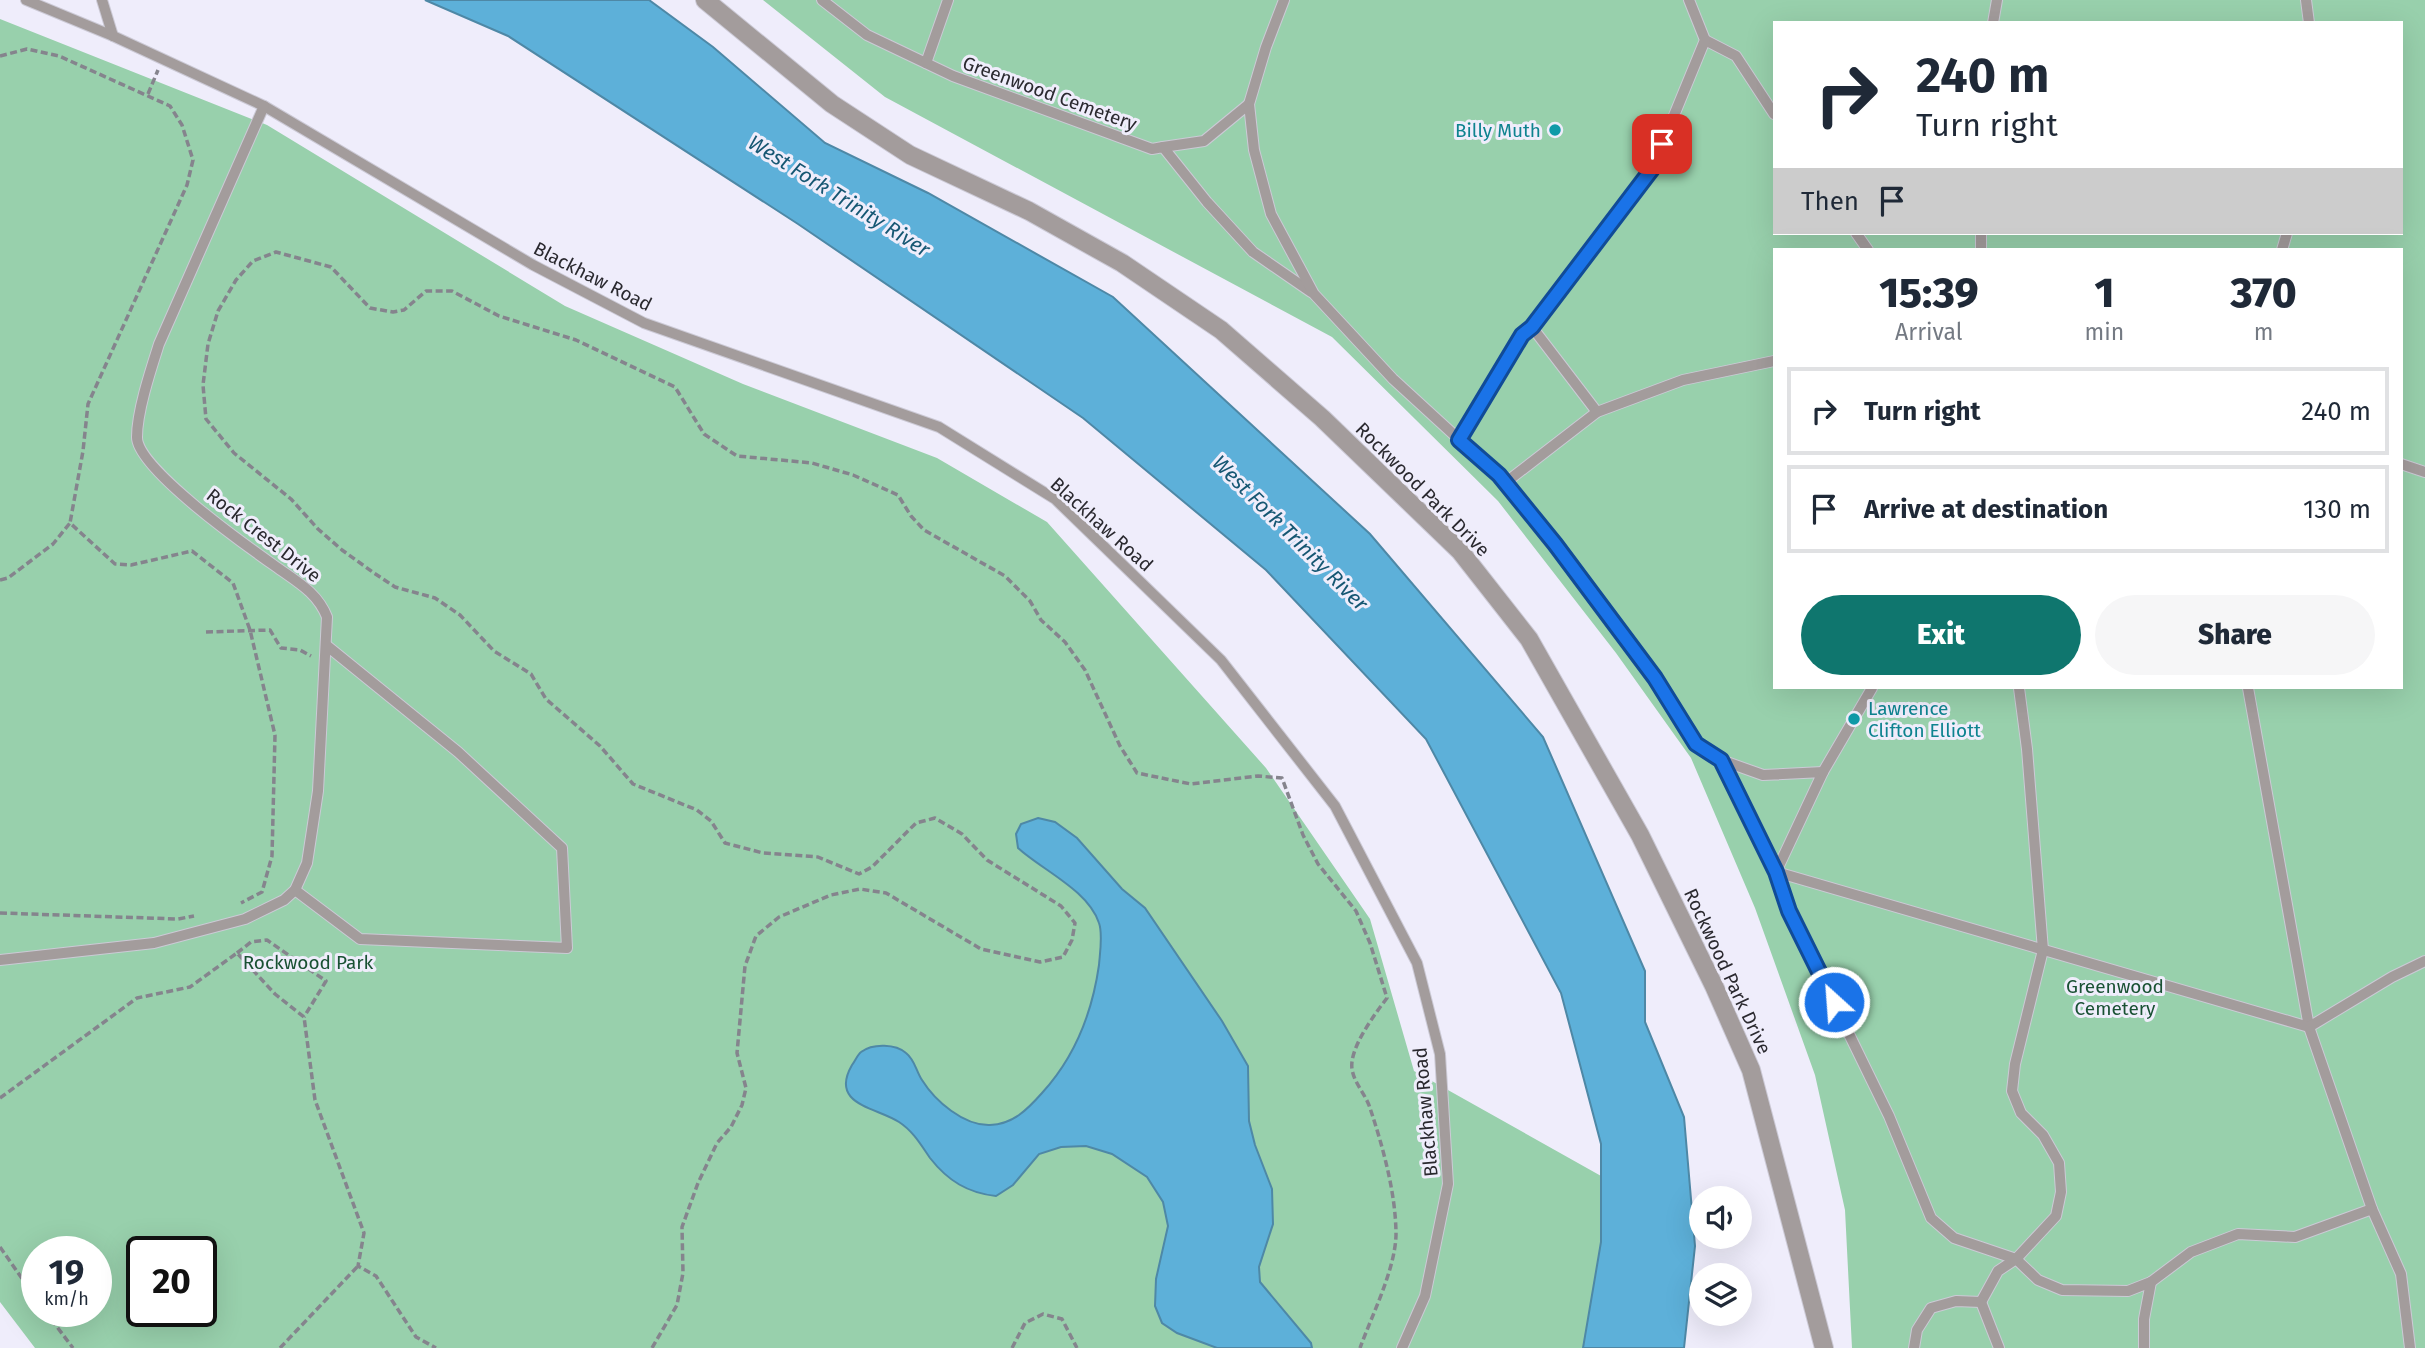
<!DOCTYPE html>
<style>
:root{--surface:#fff;--page:#f6f6f7;--text:#1f2937;--muted:#747a83;--line:#e0e1e3;--accent:#0f766e}
body{margin:0;font-family:"Fira Sans",sans-serif;background:var(--page);color:var(--text);height:100vh;display:flex;flex-direction:column;font-size:26px;white-space:nowrap}
*{box-sizing:border-box;margin:0}
p{font-size:23px;color:var(--muted)}
.icon{flex:none;width:38px;height:38px;fill:none;stroke:currentColor;stroke-width:2;stroke-linecap:round;stroke-linejoin:round}
.map{position:relative;flex:1;overflow:hidden}
.side{position:absolute;left:1773px;top:248px;width:630px;height:441px;display:flex;flex-direction:column;background:var(--surface);border-radius:0px;box-shadow:0 7px 28px #0002}
.side>*{flex:none}
.top-card{position:absolute;left:1773px;top:21px;width:630px;height:214px;border-radius:0px;box-shadow:0 7px 28px #0002;background:#fff;color:var(--text);overflow:hidden}
.tools{position:absolute;left:1689px;top:1186px;display:grid;gap:14px}
.tools a{display:grid;place-items:center;width:63px;height:63px;border-radius:50%;background:var(--surface);box-shadow:0 7px 28px #0002;font-size:35px}
.speed{position:absolute;left:21px;top:1236px;display:flex;gap:14px;font-size:35px;font-weight:700;text-align:center}
.speed>*{display:grid;place-content:center;width:91px;height:91px;border-radius:50%;background:var(--surface);box-shadow:0 7px 28px #0002;line-height:1}
.speed small{font-size:18px;font-weight:400}
.speed .limit{border:4px solid #111;border-radius:10px;background:#fff;color:#111}
.pin{position:absolute;display:grid;place-items:center;width:60px;height:60px;color:#fff;margin:-30px;border-radius:14px;box-shadow:0 4px 10px #0006}
.me{position:absolute;width:77px;margin:-38px;rotate:334deg;stroke-linejoin:round;filter:drop-shadow(0 0 5px #0008)}
.turn{display:flex;align-items:center;gap:24px;height:147px;padding:0 28px;font-size:32px}
.turn .icon{width:91px;height:91px;stroke-width:2.5}
.turn b{display:block;font-size:49px;line-height:60px}
.then{display:flex;align-items:center;height:66px;padding:0 28px;background:#0003;gap:14px;font-size:26px}
.eta{display:flex;justify-content:space-evenly;align-items:center;height:119px;text-align:center}
.eta b{font-size:42px;font-weight:800;line-height:49px}
.primary-button{display:flex;gap:14px;margin-top:auto;padding:14px 28px}
.primary-button a{flex:1;height:80px;border-radius:42px;background:var(--accent);color:#fff;font-size:28px;font-weight:800;line-height:80px;text-align:center}
.primary-button a+a{background:var(--page);color:var(--text)}
ul{padding:0;list-style:none}
li{display:flex;align-items:center;gap:21px;height:88px;margin:0 14px 10px;padding:0 14px;border:4px solid var(--line);border-radius:0px}
li div{flex:1}
li b{display:block;font-size:26px}
li em{font-style:normal}
.map>svg:first-child{display:block}
.green{fill:#98d0ac;fill-rule:evenodd}
.water{fill:#5db0d9;stroke:#4e88a6;stroke-width:2}
.lines{fill:none;stroke-linecap:round;stroke-linejoin:round}
.service-casing{stroke:#cccad6;stroke-width:12}
.minor-casing{stroke:#cccad6;stroke-width:20}
.path{stroke:#85848d;stroke-width:3.5;stroke-dasharray:7 3.5;stroke-linecap:butt}
.service{stroke:#a39c9c;stroke-width:10}
.minor{stroke:#a39c9c;stroke-width:18}
.route-casing{stroke:#114b97;stroke-width:18}
.route{stroke:#1a73e8;stroke-width:12}
.culture-dot{fill:#0f9aa8;stroke:#efedfb;stroke-width:2.5}
.labels{text-anchor:middle;stroke-width:6;stroke-linejoin:round;paint-order:stroke}
.street-label{font-size:19px;fill:#2a292f;stroke:#efedfb}
.culture-label{font-size:19px;fill:#0d838f;stroke:#efedfb;text-anchor:end}
.park-label{font-size:19px;fill:#195133;stroke:#efedfb}
.water-label{font-size:21px;font-style:italic;fill:#165773;stroke:#efedfb}
</style>
<div class="map">
<svg width="2425" height="1348" viewBox="0 0 2425 1348">
<rect width="100%" height="100%" fill="#efedfb"/>
<g class="green">
<path d="M763,0H2425V1348H1852L1845,1210L1815,1075L1755,908L1691,758L1616,653L1498,501L1332,337L885,97ZM1774,23H2401V233H1774ZM1774,250H2401V688H1774Z"/>
<path d="M0,19L267,125L565,306L743,384L937,458L1047,522L1266,768L1370,919L1414,1071L1610,1181L1603,1348H35L0,1302ZM37,1251H96V1311H37ZM142,1251H201V1311H142Z"/>
</g>
<g class="water">
<polygon points="425,0 649,0 713,47 825,143 928,193 1113,297 1370,534 1543,737 1645,971 1645,1022 1684,1117 1695,1246 1684,1348 1583,1348 1601,1242 1601,1144 1561,993 1426,739 1266,570 1083,418 798,224 508,36"/>
<path d="M1038,818L1055,822L1077,838L1122,889L1145,908L1222,1021L1248,1066L1249,1121L1255,1145L1272,1189L1273,1224L1259,1267L1260,1282L1311,1343L1312,1348H1217L1177,1333L1162,1323L1155,1306L1156,1279L1168,1226L1163,1202L1147,1177L1112,1154L1086,1146L1061,1147L1039,1154L1013,1185L996,1196C968,1193 948,1181 930,1158C921,1145 913,1131 899,1122C876,1107 829,1105 852,1065C855,1061 858,1054 861,1052C873,1043 896,1044 906,1053C915,1060 916,1071 922,1080C935,1101 964,1126 990,1125C1013,1124 1027,1110 1042,1093C1075,1057 1092,1014 1099,965C1100,952 1103,934 1099,923C1088,890 1042,870 1018,848L1016,834L1021,824Z"/>
</g>
<g class="lines">
<defs>
<g id="service">
<polyline points="26,0 113,36 264,106 533,265 644,323 939,427 1055,499 1221,660 1335,806 1417,963 1440,1054 1448,1184 1425,1296 1402,1348"/>
<polyline points="102,0 113,36"/>
<polyline points="822,0 867,35 953,76 1152,149 1163,147 1207,202 1253,252 1311,292"/>
<polyline points="1284,0 1266,47 1249,104 1254,150 1271,214 1314,294 1393,379 1499,476 1655,678 1696,744 1721,760 1763,775 1823,772 1776,872 1789,911 1889,1116 1931,1218 1954,1238 2016,1259 2038,1280 2062,1290 2128,1291 2151,1282 2191,1252 2238,1234 2295,1237 2372,1209 2309,1027 2248,688"/>
<polyline points="2306,0 2309,23"/>
<polyline points="1993,23 1997,0"/>
<polyline points="1705,40 1736,56 1774,114"/>
<polyline points="926,63 948,0"/>
<polyline points="1163,147 1204,141 1249,104"/>
<polyline points="1856,233 1868,250"/>
<polyline points="1981,233 1981,250"/>
<polyline points="2282,250 2287,233"/>
<polyline points="1532,327 1597,412"/>
<polyline points="1459,440 1522,335 1532,327 1652,169 1705,40 1689,0"/>
<polyline points="2401,464 2425,472"/>
<polyline points="1505,483 1597,412 1683,380 1774,361"/>
<polyline points="1721,760 1776,872 2309,1027 2392,977 2425,961"/>
<polyline points="1823,772 1872,688"/>
<polyline points="295,890 360,939 567,948 562,848 458,752 326,645"/>
<path d="M0,960L154,943L245,919L284,900L295,890L307,863L318,791L327,617C317,592 297,582 275,566C248,547 136,468 137,437C137,411 151,369 159,344L264,106"/>
<polyline points="2372,1209 2401,1274 2410,1348"/>
<polyline points="1981,1302 1998,1271 2016,1259 2056,1216 2061,1192 2059,1163 2043,1135 2021,1113 2012,1091 2015,1064 2043,950 2027,749 2019,688"/>
<polyline points="1981,1302 1999,1348"/>
<polyline points="1914,1348 1917,1330 1931,1308 1956,1301 1981,1302"/>
<polyline points="2144,1348 2144,1319 2151,1282"/>
</g>
<polyline id="minor" points="705,0 832,104 910,155 1029,211 1122,263 1221,330 1322,418 1460,551 1529,639 1640,835 1714,986 1751,1070 1824,1348"/>
</defs>
<use href="#service" class="service-casing"/>
<use href="#minor" class="minor-casing"/>
<g class="path">
<polyline points="0,56 27,49 59,56 170,106 182,125 193,160 187,185 88,404 83,451 70,523"/>
<polyline points="148,94 158,70"/>
<polyline points="0,580 8,578 53,544 70,523 115,564 131,565 192,551 233,583 250,630 275,735 272,856 262,892 241,903"/>
<polyline points="206,632 270,630 281,648 300,650 311,656"/>
<polyline points="0,913 178,919 194,916"/>
<polyline points="237,953 251,942 267,940 326,981 304,1017"/>
<polyline points="0,1098 137,998 190,987 237,953 275,994 304,1017 315,1100 364,1233 358,1266 376,1276 416,1337 436,1348"/>
<polyline points="0,1247 37,1300"/>
<polyline points="45,1311 73,1348"/>
<polyline points="280,1348 358,1266"/>
<path d="M652,1348L677,1305L683,1273L682,1227L698,1183L717,1143L731,1127L742,1105L746,1088L737,1053L745,966L756,936L779,917L831,895L860,889L886,893L981,949L1040,962L1063,957L1072,940L1075,923L1061,906L987,860L962,834L935,818L916,823L872,867L859,874L818,857L763,853L725,843L711,821L697,810L633,784L600,746L546,699L531,674L494,651L460,615L435,598L395,587L374,573L342,550L318,529L291,499L234,453L206,419L203,385L208,344L218,311L236,280L253,261L276,252L331,267L370,308L393,312L404,310L426,291H452L499,316L576,340L675,387L704,434L737,456L812,463L853,475L898,495L911,516L924,530L1005,576L1030,601L1041,620L1065,642L1085,670L1120,746L1137,773L1191,784L1258,776L1282,778L1303,835L1318,864L1356,911L1370,943L1387,998C1375,1014 1349,1048 1352,1069C1354,1083 1366,1095 1370,1108C1383,1147 1396,1194 1396,1235C1395,1270 1372,1315 1360,1348"/>
<polyline points="1012,1348 1025,1323 1043,1314 1062,1319 1077,1348"/>
</g>
<use href="#service" class="service"/>
<use href="#minor" class="minor"/>
</g>
<g class="lines">
<defs>
<polyline id="route" points="1662,144 1652,169 1532,327 1522,335 1459,440 1499,475 1555,544 1655,678 1696,744 1721,760 1776,872 1789,911 1834,1002"/>
</defs>
<use href="#route" class="route-casing"/>
<use href="#route" class="route"/>
</g>
<g class="culture-dot">
<circle cx="1555" cy="130" r="7"/>
<circle cx="1854" cy="719" r="7"/>
</g>
<g class="labels">
<g class="street-label">
<text transform="translate(1050 93) rotate(20)" y="7">Greenwood Cemetery</text>
<text transform="translate(593 276) rotate(27)" y="7">Blackhaw Road</text>
<text transform="translate(1423 489) rotate(45)" y="7">Rockwood Park Drive</text>
<text transform="translate(1102 524) rotate(42)" y="7">Blackhaw Road</text>
<text transform="translate(264 535) rotate(38)" y="7">Rock Crest Drive</text>
<text transform="translate(1728 971) rotate(65)" y="7">Rockwood Park Drive</text>
<text transform="translate(1425 1112) rotate(-95)" y="7">Blackhaw Road</text>
</g>
<g class="culture-label">
<text x="1541" y="137">Billy Muth</text>
<text x="1868" y="715" text-anchor="start">Lawrence<tspan x="1868" dy="22">Clifton Elliott</tspan></text>
</g>
<g class="park-label">
<text x="308" y="969">Rockwood Park</text>
<text x="2115" y="993">Greenwood<tspan x="2115" dy="22">Cemetery</tspan></text>
</g>
<g class="water-label">
<text transform="translate(839 196) rotate(32)" y="7">West Fork Trinity River</text>
<text transform="translate(1290 533) rotate(45)" y="7">West Fork Trinity River</text>
</g>
</g>
</svg>
<div class="tools">
<a><svg class="icon" aria-label="sound" viewBox="0 0 24 24"><path d="M4 9h4l5-4v14l-5-4H4zM17 9q2 3 0 6"/></svg></a>
<a><svg class="icon" aria-label="layers" viewBox="0 0 24 24"><path d="M12 4l9 5-9 5-9-5zM3 14l9 5 9-5"/></svg></a>
</div>
<div class="speed"><div>19<small>km/h</small></div><div class="limit">20</div></div>
<div class="pin" style="left:1662px;top:144px;background:#d93025"><svg class="icon" aria-label="arrive" viewBox="0 0 24 24"><path d="M6 21V4h12l-3 4 3 4H6"/></svg></div>
<svg class="me" style="left:1834px;top:1002px" viewBox="-20 -20 40 40"><circle r="17" fill="#1a73e8" stroke="#fff" stroke-width="3"/><path d="M0-11L8 9 0 5-8 9z" fill="#fff"/></svg>
<div class="top-card">
<div class="turn"><svg class="icon" aria-label="right" viewBox="0 0 24 24"><path d="M7 20v-9h11M14 6l5 5-5 5"/></svg><div><b>240 m</b>Turn right</div></div>
<div class="then">Then<svg class="icon" aria-label="arrive" viewBox="0 0 24 24"><path d="M6 21V4h12l-3 4 3 4H6"/></svg></div>
</div>
<section class="side">
<div class="eta">
<div><b>15:39</b><p>Arrival</p></div>
<div><b>1</b><p>min</p></div>
<div><b>370</b><p>m</p></div>
</div>
<ul>
<li><svg class="icon" aria-label="right" viewBox="0 0 24 24"><path d="M7 20v-9h11M14 6l5 5-5 5"/></svg><div><b>Turn right</b></div><em>240 m</em></li>
<li><svg class="icon" aria-label="arrive" viewBox="0 0 24 24"><path d="M6 21V4h12l-3 4 3 4H6"/></svg><div><b>Arrive at destination</b></div><em>130 m</em></li>
</ul>
<div class="primary-button"><a>Exit</a><a>Share</a></div>
</section>
</div>
